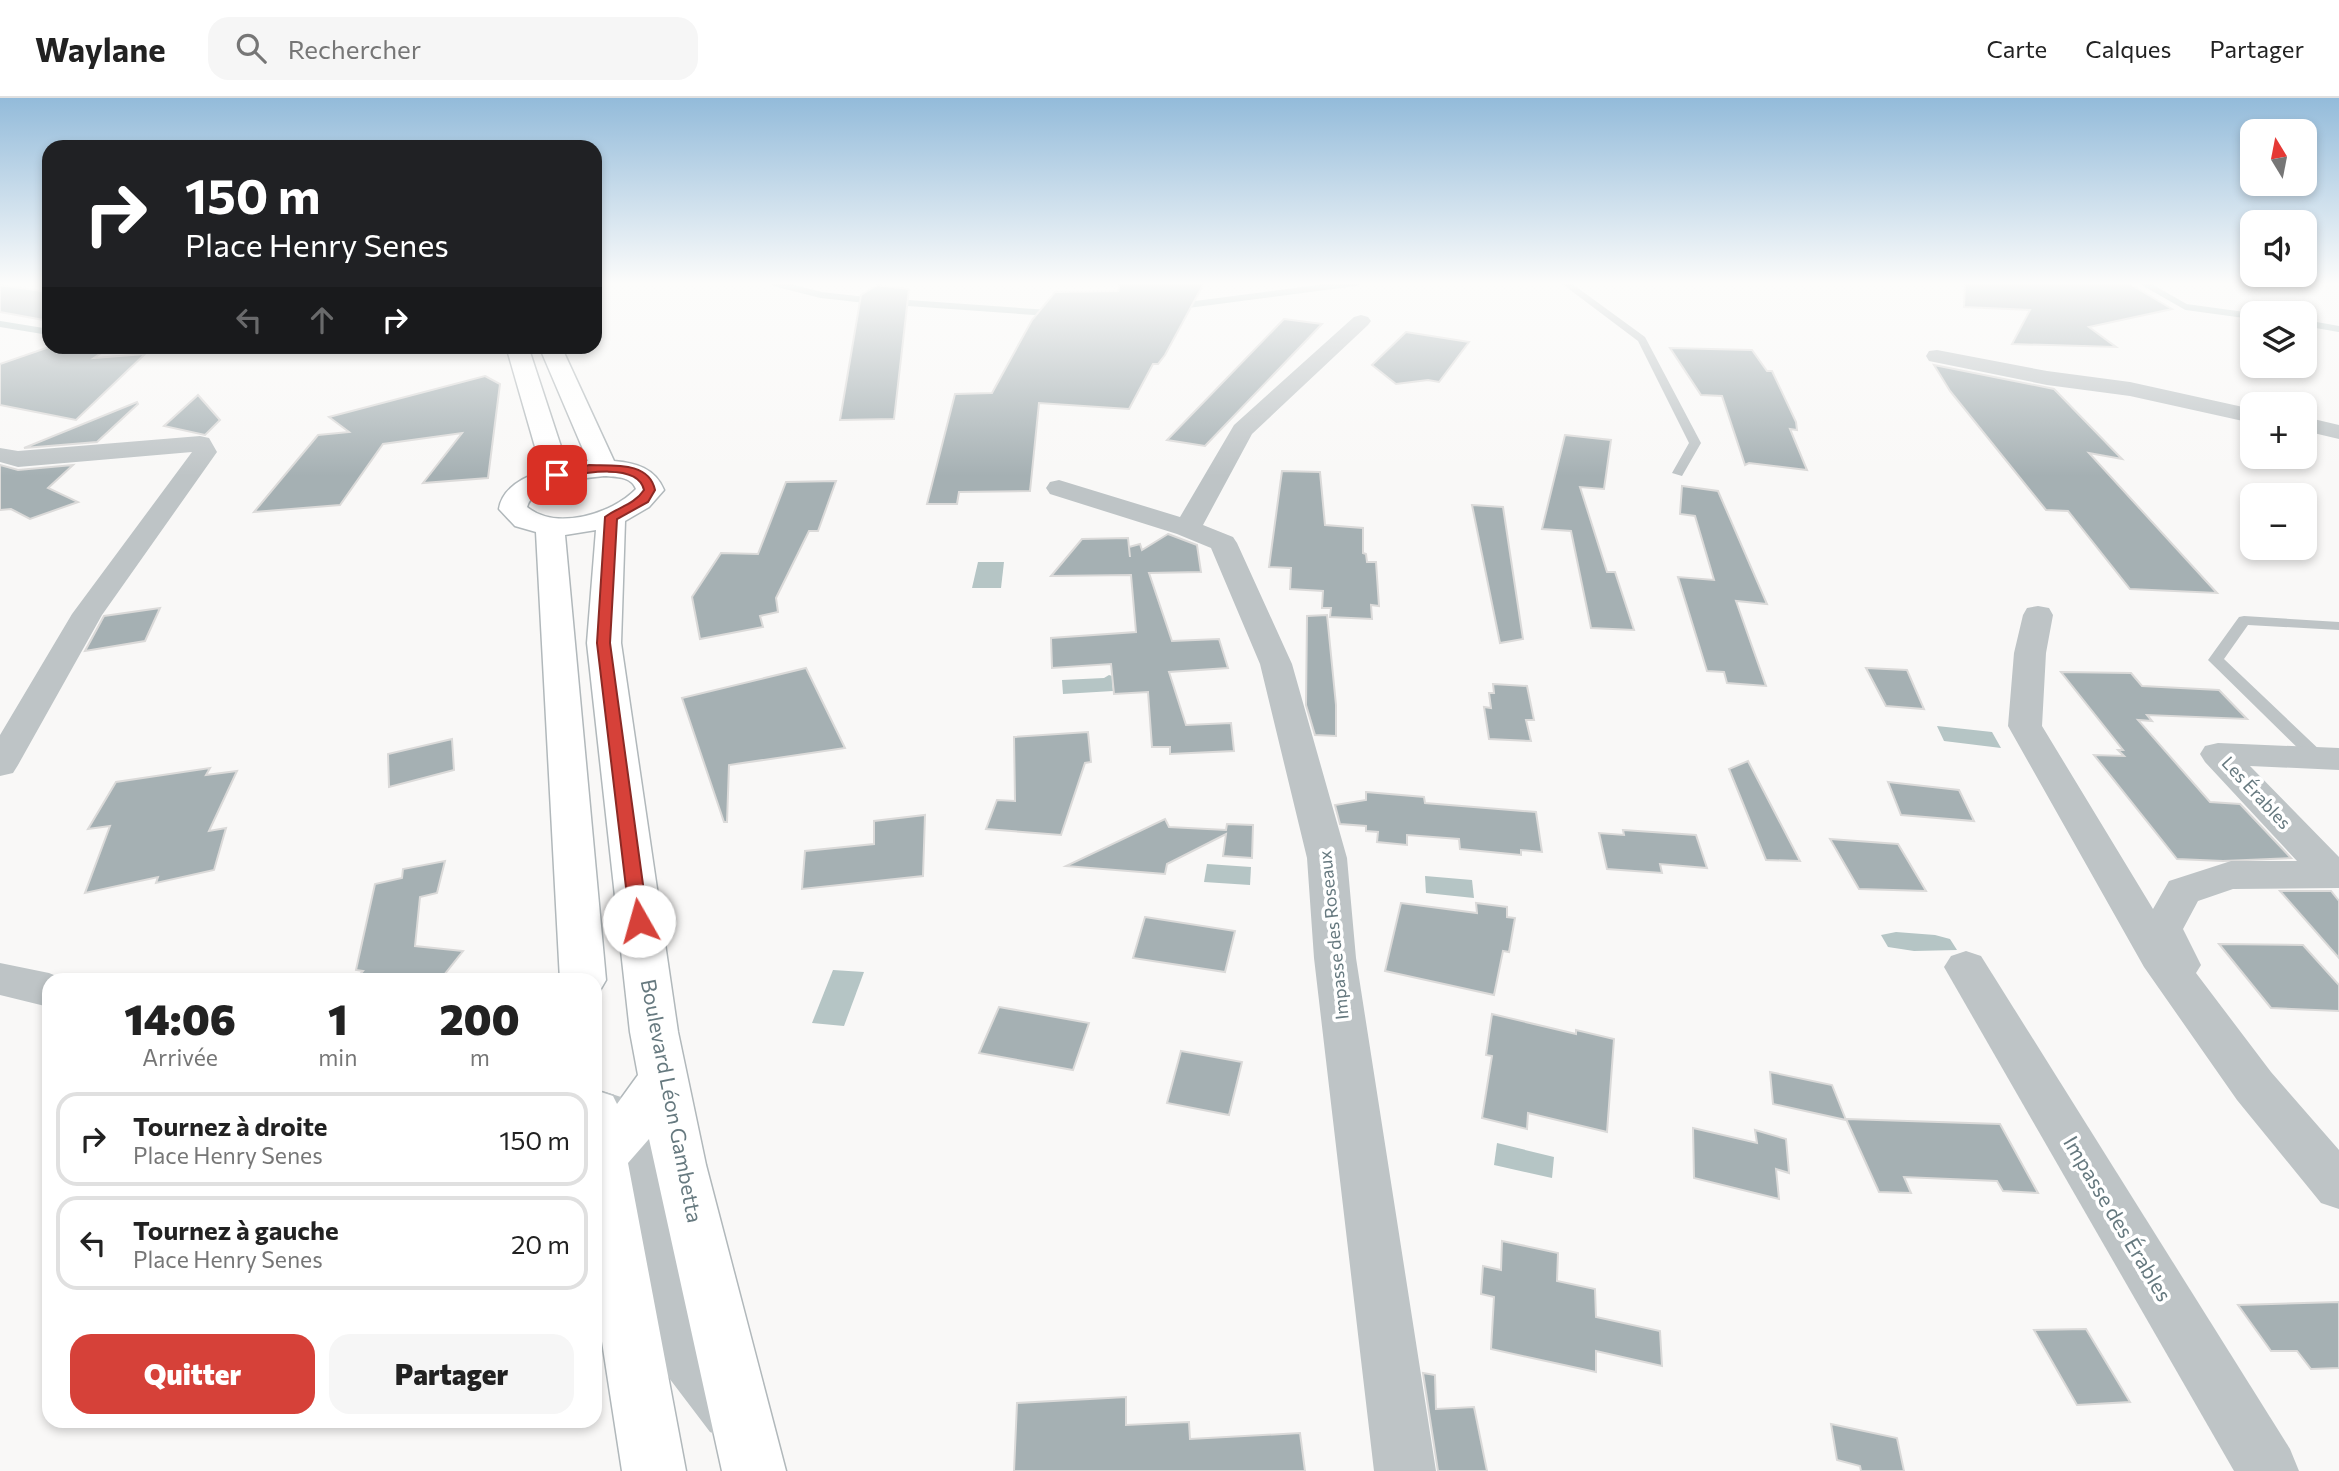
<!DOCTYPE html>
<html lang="fr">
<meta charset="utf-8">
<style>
:root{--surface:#fff;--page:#f6f6f6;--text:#222;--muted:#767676;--line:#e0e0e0;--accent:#d64139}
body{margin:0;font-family:Commissioner,sans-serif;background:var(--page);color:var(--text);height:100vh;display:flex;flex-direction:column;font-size:26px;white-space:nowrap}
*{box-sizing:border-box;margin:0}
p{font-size:23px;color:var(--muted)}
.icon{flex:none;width:38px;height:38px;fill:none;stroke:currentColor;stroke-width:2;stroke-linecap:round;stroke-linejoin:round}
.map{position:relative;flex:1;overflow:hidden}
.details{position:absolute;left:42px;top:875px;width:560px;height:455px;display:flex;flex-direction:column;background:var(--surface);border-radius:21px;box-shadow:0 4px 10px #0003}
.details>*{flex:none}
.top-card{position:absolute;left:42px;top:42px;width:560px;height:214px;border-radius:21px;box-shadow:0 4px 10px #0003;background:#202124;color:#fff;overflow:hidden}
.needle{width:46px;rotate:350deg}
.tools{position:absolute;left:2240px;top:21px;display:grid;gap:14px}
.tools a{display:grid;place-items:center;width:77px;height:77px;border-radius:14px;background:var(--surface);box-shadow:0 4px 10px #0003;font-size:35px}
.pin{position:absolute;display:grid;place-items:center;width:60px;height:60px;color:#fff;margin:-30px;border-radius:14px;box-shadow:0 4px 10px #0006}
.me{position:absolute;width:77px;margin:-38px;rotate:353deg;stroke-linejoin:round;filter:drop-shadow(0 0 5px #0008)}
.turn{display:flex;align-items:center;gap:24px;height:147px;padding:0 28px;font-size:32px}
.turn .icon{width:91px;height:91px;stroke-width:2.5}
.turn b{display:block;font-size:49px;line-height:60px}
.lanes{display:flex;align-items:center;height:66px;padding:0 28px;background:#0003;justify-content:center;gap:35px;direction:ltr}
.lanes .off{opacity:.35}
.eta{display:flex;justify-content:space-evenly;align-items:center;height:119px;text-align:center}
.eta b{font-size:42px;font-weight:800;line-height:49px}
.cta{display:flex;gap:14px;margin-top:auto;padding:14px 28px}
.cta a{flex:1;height:80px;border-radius:21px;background:var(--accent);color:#fff;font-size:28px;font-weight:800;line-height:80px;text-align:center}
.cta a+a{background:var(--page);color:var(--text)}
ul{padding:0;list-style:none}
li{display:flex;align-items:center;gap:21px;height:94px;margin:0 14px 10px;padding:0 14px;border:4px solid var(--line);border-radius:21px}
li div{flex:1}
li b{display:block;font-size:26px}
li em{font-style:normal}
header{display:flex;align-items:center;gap:42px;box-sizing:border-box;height:98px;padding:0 35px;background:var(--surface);border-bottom:2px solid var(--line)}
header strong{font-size:33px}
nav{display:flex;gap:38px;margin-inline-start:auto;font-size:24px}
.search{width:490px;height:63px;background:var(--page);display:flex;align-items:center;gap:18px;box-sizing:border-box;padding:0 24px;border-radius:21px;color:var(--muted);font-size:26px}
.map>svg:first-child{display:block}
.water{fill:#b5c5c5}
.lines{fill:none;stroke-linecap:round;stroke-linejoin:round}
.stream{stroke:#b5c5c5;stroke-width:6}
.building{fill:#a5b0b3;stroke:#dbdad9;stroke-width:2}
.secondary-casing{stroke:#b1b8bb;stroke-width:3}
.lane{fill:#bec4c6;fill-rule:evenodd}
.street{fill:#bec4c6;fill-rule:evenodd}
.secondary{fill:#fff;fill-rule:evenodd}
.route{fill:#d64139;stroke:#8b2a25;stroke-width:2}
.labels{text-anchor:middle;stroke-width:7;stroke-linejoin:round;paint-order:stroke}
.street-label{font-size:18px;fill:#66797f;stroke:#fff}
.near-street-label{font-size:21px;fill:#66797f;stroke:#fff}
</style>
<header>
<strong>Waylane</strong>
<div class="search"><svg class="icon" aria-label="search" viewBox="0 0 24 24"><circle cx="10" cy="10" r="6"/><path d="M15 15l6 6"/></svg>Rechercher</div>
<nav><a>Carte</a><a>Calques</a><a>Partager</a></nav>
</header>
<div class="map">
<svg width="2339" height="1373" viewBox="0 0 2339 1373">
<rect width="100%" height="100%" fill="#f9f8f7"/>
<g class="water">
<polygon points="978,464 1004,464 1001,490 972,490"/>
<polygon points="1109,577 1115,579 1112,583 1113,593 1063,596 1062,582 1104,580"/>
<polygon points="1937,628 1992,634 2001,650 1944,643"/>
<polygon points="1207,766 1251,769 1250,787 1204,784"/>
<polygon points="1425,778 1472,782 1474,800 1426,795"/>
<polygon points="1896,834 1935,837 1950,841 1957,852 1914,853 1888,849 1881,837"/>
<polygon points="833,872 864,874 844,928 812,925"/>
<polygon points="1497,1045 1554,1059 1552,1080 1494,1067"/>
</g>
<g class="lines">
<g class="stream">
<polyline points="774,185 821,197 875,203"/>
<polyline points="2144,185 2186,209 2252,218"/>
<polyline points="894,204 1049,215"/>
<polyline points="1180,208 1356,185"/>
<polyline points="2305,225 2339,231"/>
<polyline points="0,226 49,234"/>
<polyline points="139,248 181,252 239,248"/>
</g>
</g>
<g class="building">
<polygon points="1120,185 1204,185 1165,257 1158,266 1153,266 1129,311 1039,305 1030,393 959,394 957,406 927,406 955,296 992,295 1032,222 1055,194 1118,193"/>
<polygon points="1965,185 2128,185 2172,211 2089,229 2116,249 2012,246 2030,212 1964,209"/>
<polygon points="0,187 49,194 49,223 0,214"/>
<polygon points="877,187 909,191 894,321 840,322 861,197"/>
<polygon points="1284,221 1322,226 1205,348 1167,342"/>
<polygon points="1406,234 1469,244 1439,284 1428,282 1396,286 1372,267"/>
<polygon points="52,248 111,248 94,260 145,256 76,322 0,307 0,266"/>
<polygon points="1670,250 1752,252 1767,273 1772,273 1796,324 1797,332 1790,331 1807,372 1749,365 1745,367 1722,298 1701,297"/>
<polygon points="1934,267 2054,291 2122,361 2089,355 2217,495 2130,491 2068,413 2046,412 1950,293"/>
<polygon points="485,278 500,286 488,380 423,385 462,335 383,346 340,407 254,414 318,337 349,334 329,319"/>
<polygon points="198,297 220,322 205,337 164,328"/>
<polygon points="137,304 138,306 97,344 24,350"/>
<polygon points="1565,337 1611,342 1604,391 1580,389 1607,474 1615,474 1634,532 1591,530 1571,433 1542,431"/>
<polygon points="0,367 18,372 73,367 48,390 78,404 30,421 11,411 0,412"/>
<polygon points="1282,373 1320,374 1325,427 1363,430 1363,455 1366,456 1367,464 1376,464 1379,508 1371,507 1372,521 1330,519 1331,510 1322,510 1323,493 1290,491 1291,470 1269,469"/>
<polygon points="836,383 818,433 809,433 776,500 778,514 760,518 763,529 700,541 692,499 721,455 758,456 786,384"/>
<polygon points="1682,388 1718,393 1767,506 1736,503 1766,588 1727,585 1724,574 1707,573 1678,479 1714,482 1695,418 1680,416"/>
<polygon points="1472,407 1503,409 1523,541 1500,545"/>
<polygon points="1168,436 1197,447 1201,474 1149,475 1172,543 1219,541 1228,570 1169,574 1186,627 1231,625 1234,653 1170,656 1170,649 1152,649 1148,594 1114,596 1111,566 1052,570 1051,540 1136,534 1131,477 1051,478 1082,441 1128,440 1130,459 1129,449 1140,446 1142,452"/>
<polygon points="160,510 145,543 85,553 104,518"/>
<polygon points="1327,517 1336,607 1336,638 1315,637 1306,607 1307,518"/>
<polygon points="806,570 845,650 729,667 727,724 724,724 682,600"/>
<polygon points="1866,570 1907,572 1924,611 1886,608"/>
<polygon points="2061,574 2131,575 2142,588 2219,592 2247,621 2147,617 2152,623 2138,622 2210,704 2240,706 2291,760 2223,763 2177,761 2094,657 2124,658 2118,652 2123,652"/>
<polygon points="1493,586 1527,588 1534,622 1526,622 1531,643 1489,641 1484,609 1491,610 1489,595 1494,595"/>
<polygon points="1088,634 1091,664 1085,665 1061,737 986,731 997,702 1015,703 1014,639"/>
<polygon points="452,641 454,672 389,689 388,656"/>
<polygon points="1748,663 1800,763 1766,762 1729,671"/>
<polygon points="210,670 206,677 237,673 209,733 226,730 214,772 156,785 158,779 85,795 110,728 88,731 116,684"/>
<polygon points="1888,684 1959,692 1974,723 1901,717"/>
<polygon points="1366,694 1424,699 1425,705 1536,714 1542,754 1521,752 1521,757 1460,751 1459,741 1407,737 1407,747 1377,744 1378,734 1366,733 1366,728 1340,726 1335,707 1366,702"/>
<polygon points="925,717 923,778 802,791 805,753 874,746 874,723"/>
<polygon points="1165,721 1169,729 1226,732 1227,726 1253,727 1252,760 1223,758 1226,736 1167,766 1165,776 1066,768"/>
<polygon points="1623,732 1696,737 1707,770 1660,766 1662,775 1607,771 1599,735 1624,737"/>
<polygon points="1830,741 1898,746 1926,793 1859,791"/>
<polygon points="445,763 437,795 420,799 415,848 463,853 440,882 355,882 363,873 356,872 375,786 402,780 403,771"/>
<polygon points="2280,793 2331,793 2339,803 2339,860"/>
<polygon points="1401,805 1477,815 1476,805 1507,809 1507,819 1515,820 1509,854 1503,853 1494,897 1385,873"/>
<polygon points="1145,819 1235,833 1225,874 1133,860"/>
<polygon points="2219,846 2303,847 2339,887 2339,913 2271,910"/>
<polygon points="999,909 1089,925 1073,972 979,955"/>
<polygon points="1492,916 1576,936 1576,932 1614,941 1607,1034 1528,1015 1527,1031 1482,1020 1492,958 1486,957"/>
<polygon points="1181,953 1242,964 1229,1017 1167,1005"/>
<polygon points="1770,974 1832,987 1846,1022 1773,1006"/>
<polygon points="1846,1021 2000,1026 2038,1095 2003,1093 1997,1083 1904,1079 1911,1095 1879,1094"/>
<polygon points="1693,1030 1757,1045 1755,1032 1786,1041 1789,1075 1776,1071 1779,1101 1694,1080"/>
<polygon points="1502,1143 1558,1155 1557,1183 1595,1191 1596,1219 1660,1233 1662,1268 1596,1253 1596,1274 1491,1251 1494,1199 1481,1196 1483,1168 1501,1172"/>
<polygon points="2339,1204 2339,1270 2311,1271 2297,1253 2271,1253 2238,1207"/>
<polygon points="2086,1231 2130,1304 2077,1307 2034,1232"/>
<polygon points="1423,1275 1435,1277 1436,1311 1474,1309 1487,1373 1438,1373"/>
<polygon points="1126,1299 1126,1327 1189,1324 1190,1341 1300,1335 1305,1373 1014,1373 1017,1305"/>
<polygon points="1831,1326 1897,1340 1904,1373 1861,1373 1860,1368 1837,1362"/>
</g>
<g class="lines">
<defs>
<path id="secondary" d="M506,248H528L567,367L588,363L539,248H561L614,363C636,365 655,370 664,392L649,409L625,423L621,545L678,934L706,1067L786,1373H722L649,1041L628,1065L686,1373H622L595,1198V992L613,998L617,1006L638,977L630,934L587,545L596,432L565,437L606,882L599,894L595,895V882H560L536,434L515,428L499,411C502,390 524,379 542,373ZM604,378C616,379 631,378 636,391C612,416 556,433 527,409C534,384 583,380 604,378Z"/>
</defs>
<use href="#secondary" class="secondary-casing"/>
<g class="lane">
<polygon points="1561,185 1571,185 1645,239 1701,345 1682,378 1672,375 1689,345 1638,243"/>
<polygon points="2244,518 2339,524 2339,532 2248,527 2224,561 2325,657 2328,661 2325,665 2313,665 2208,562 2239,519"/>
</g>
<g class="street">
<polygon points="1361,217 1368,219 1371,223 1368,227 1252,336 1203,427 1233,439 1237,445 1292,566 1347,760 1356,860 1436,1373 1374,1373 1314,860 1307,760 1260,566 1211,450 1177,436 1050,396 1046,390 1050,384 1059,382 1180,419 1234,327 1354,219"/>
<polygon points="1937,252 2047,273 2130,284 2252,311 2252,325 2130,298 2047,287 1929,263 1926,258 1929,253"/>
<polygon points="2305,319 2339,327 2339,341 2305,333"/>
<polygon points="200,338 209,340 217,354 102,517 18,667 13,675 0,678 0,637 72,516 192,354 18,369 0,364 0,350 18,353"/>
<polygon points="2038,508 2049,510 2053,517 2046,555 2042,628 2153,811 2169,783 2231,763 2297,763 2205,664 2200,656 2205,648 2218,645 2339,650 2339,672 2250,668 2339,759 2339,790 2233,791 2198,803 2183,831 2201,867 2196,875 2271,974 2339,1052 2339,1111 2321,1105 2237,1002 2144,869 2008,628 2014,555 2023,517 2027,510"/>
<polygon points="1966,853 1981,858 2290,1351 2299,1373 2234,1373 1944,869 1951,858"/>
<polygon points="0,865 49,875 66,882 49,882 49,909 0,897"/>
<path d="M595,991C631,1002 648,1004 666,1040L709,1239L752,1292L761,1313L752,1334L731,1343L710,1334L663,1272L654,1252L618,1049L604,1034L595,1031Z"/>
</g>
<use href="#secondary" class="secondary"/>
</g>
<linearGradient id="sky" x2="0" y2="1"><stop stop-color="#93bbda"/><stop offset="0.49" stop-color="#fcfcfb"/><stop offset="1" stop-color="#fcfcfb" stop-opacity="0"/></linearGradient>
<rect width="2339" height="378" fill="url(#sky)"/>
<path class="route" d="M589,367C612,368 649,363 655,392L648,404L617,421L610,545L648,823L646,827H633L630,823L597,545L605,419C618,409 634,407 644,392C638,363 578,376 557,380L551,377Z"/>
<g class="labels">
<g class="street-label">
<text transform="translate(2256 695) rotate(47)" y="6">Les Érables</text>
<text transform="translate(1334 837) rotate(-96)" y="6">Impasse des Roseaux</text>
</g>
<g class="near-street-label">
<text transform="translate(671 1003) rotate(79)" y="7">Boulevard Léon Gambetta</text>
<text transform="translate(2117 1121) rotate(59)" y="7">Impasse des Érables</text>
</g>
</g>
</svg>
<div class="tools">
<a><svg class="needle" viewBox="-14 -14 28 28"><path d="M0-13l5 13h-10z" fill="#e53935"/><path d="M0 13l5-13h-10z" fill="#767676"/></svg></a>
<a><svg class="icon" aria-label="sound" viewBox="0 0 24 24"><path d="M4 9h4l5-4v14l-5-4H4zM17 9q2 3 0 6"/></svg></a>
<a><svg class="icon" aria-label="layers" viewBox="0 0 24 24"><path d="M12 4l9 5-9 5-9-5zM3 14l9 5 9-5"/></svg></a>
<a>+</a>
<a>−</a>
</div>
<div class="pin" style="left:557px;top:377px;background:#d93025"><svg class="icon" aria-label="arrive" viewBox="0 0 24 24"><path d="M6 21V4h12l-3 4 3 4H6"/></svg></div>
<svg class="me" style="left:639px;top:823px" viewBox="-20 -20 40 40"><circle r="19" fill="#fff"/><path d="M0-13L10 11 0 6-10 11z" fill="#d64139"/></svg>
<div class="top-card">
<div class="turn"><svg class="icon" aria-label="right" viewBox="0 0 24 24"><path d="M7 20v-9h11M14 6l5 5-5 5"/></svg><div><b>150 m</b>Place Henry Senes</div></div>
<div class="lanes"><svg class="icon off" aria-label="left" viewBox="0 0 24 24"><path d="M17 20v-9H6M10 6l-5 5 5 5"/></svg><svg class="icon off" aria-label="ahead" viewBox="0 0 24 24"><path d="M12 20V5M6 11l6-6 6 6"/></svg><svg class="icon" aria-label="right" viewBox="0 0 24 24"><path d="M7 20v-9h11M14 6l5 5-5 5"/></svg></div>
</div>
<section class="details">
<div class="eta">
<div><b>14:06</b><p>Arrivée</p></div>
<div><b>1</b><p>min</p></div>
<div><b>200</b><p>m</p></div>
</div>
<ul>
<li><svg class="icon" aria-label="right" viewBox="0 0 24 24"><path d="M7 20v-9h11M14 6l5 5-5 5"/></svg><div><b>Tournez à droite</b><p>Place Henry Senes</p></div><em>150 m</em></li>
<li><svg class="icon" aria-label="left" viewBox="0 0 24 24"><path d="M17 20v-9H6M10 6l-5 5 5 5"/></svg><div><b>Tournez à gauche</b><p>Place Henry Senes</p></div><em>20 m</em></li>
</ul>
<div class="cta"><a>Quitter</a><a>Partager</a></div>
</section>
</div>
